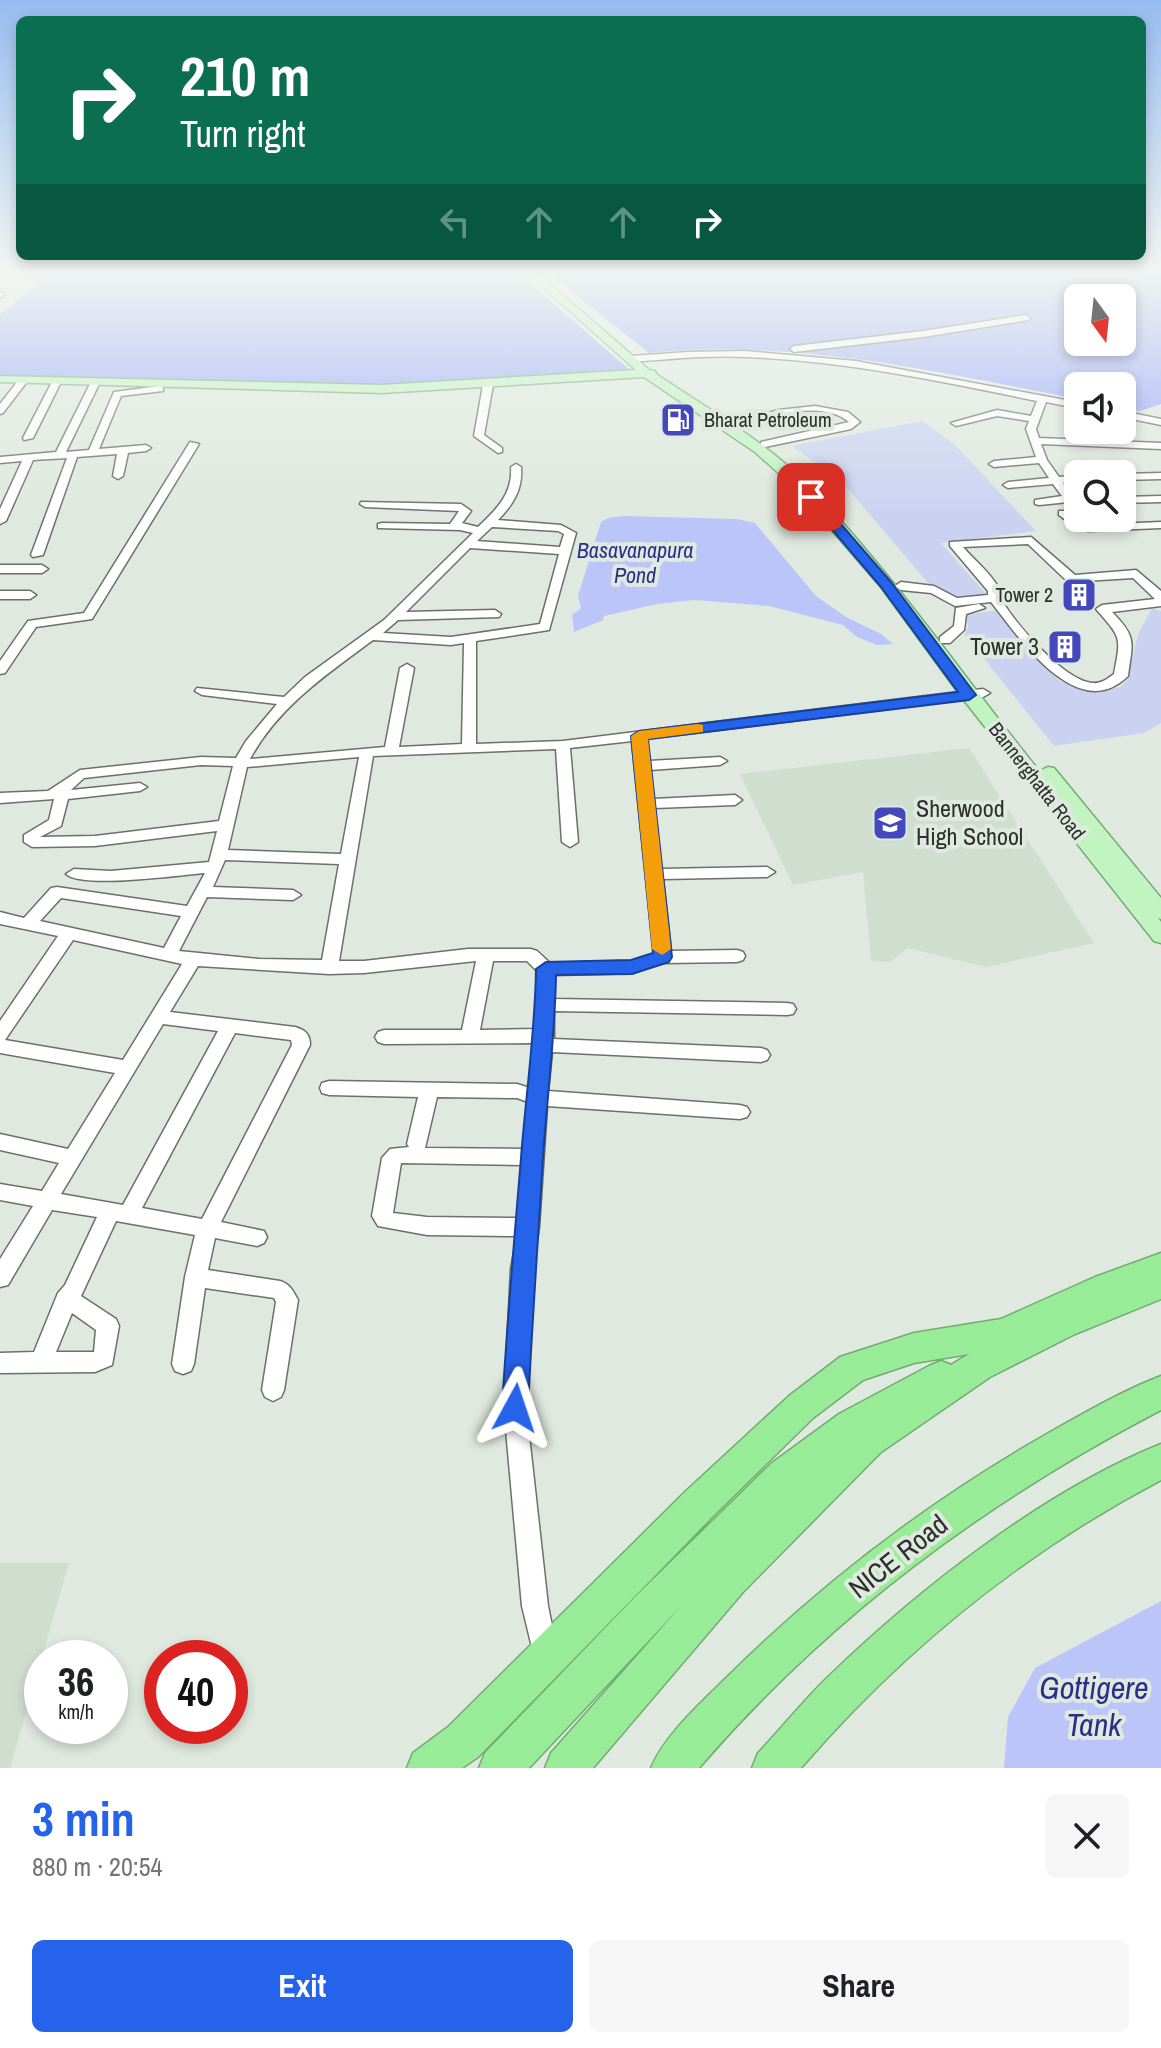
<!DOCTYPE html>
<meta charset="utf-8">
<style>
:root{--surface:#fff;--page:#f6f6f6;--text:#202124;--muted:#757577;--accent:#2563eb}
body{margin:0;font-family:"Archivo Narrow",sans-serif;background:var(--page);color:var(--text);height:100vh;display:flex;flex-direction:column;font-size:30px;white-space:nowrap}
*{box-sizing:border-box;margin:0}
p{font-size:26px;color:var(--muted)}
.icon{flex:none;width:44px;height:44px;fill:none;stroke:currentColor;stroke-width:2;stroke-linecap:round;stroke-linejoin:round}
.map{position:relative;height:1768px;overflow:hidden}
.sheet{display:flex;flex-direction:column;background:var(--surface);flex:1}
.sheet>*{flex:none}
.guide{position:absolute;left:16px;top:16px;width:1130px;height:244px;border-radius:12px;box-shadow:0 4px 12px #0003;background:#0b6e4f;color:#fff;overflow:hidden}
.needle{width:52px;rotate:165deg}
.buttons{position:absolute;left:1064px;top:284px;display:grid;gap:16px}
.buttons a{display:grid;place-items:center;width:72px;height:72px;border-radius:12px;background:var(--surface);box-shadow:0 4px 12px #0003;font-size:40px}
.speed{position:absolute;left:24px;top:1640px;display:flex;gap:16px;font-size:40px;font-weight:700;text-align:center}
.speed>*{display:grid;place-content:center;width:104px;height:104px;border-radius:50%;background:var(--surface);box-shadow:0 4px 12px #0003;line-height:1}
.speed small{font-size:20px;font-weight:400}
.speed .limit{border:12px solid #d22;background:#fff;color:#111}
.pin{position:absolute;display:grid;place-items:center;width:68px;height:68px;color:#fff;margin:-34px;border-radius:16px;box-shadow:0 4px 12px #0006}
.me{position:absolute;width:88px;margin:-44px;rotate:5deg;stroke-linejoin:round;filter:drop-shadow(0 0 6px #0008)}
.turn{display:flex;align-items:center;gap:28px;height:168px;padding:0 32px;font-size:36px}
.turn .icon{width:104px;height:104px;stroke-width:2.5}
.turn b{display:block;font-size:56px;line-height:68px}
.lanes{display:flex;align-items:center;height:76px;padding:0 32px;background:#0003;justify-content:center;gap:40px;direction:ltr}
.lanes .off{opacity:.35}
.round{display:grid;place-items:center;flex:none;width:84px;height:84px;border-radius:12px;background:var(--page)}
.overview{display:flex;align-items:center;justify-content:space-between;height:136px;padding:0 32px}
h1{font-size:48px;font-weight:800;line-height:60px;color:var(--accent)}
.primary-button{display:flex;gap:16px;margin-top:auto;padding:16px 32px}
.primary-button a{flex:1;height:92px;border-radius:12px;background:var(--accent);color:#fff;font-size:32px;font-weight:800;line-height:92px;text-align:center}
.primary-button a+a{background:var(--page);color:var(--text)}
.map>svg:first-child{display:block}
.built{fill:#d0ded0}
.green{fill:#cbd2f1}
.forest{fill:#99a8fc;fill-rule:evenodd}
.water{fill:#bbc5f9}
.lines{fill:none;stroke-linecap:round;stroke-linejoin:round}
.minor-casing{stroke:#697168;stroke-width:3}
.major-casing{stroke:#73aa72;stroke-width:3}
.highway-casing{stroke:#73aa72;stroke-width:3}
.minor{fill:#fff;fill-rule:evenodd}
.major{fill:#c2f4c1;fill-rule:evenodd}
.highway{fill:#99ec97;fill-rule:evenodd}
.route{fill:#2563eb;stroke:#184099;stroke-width:2}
.slow{fill:#f59e0b}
.labels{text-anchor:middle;stroke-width:8;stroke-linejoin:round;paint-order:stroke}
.far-poi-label{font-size:20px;fill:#2c302c;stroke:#dfe9df;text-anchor:start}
.far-street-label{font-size:20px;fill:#2c302c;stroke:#dfe9df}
.far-water-label{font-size:22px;font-style:italic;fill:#2d2e8c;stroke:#dfe9df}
.poi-label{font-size:24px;fill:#2c302c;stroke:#dfe9df;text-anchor:end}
.near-street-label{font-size:28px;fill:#2c302c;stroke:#dfe9df}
.near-water-label{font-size:32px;font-style:italic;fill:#2d2e8c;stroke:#dfe9df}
</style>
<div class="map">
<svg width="1161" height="1768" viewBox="0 0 1161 1768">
<rect width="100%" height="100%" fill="#dfe9df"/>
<g class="built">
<polygon points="969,748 1094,943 986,967 908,948 890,962 871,961 863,872 793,885 740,774"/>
<polygon points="0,1563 69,1563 10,1768 0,1768"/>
</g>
<g class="green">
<polygon points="922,421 953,443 1036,531 941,543 986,594 952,598 928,583 843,483 792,446"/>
<polygon points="1152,608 1161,611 1161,723 1144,733 1054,746 965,635 968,626 965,615 999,610 1058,680 1077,688 1100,691 1120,687 1127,681 1138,634"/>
</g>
<g class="forest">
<polygon points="57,271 516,271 632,372 471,383 348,385 0,375 0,314"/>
<path d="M546,271H1161V404L1140,411L1122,408V386H1078V399C937,372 793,338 649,353ZM1078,298H1122V342H1078Z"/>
</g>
<g class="water">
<polygon points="623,516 736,519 755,523 816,596 846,617 881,634 893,644 877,645 857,637 843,625 769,606 694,600 657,604 604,616 603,620 574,632 572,615 581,608 578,596 601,522 608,518"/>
<polygon points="1161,1601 1161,1768 1004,1768 1008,1717 1035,1668"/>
</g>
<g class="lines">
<defs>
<g id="minor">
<polygon points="0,292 4,294 3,297 0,297"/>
<polygon points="1026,315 1030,318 1029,320 923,337 794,352 790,349 794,346 923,331"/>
<path d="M745,351L856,361L1076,402L1078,435L1069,433L1071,407L1046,402L1036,429L1039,438L1161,443V449L1041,444L1047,460L1059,477L1078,475V481L1063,483L1073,497L1078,498V504L1069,502L1039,505L1035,504V500L1062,496L1053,484L1008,488L1003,485L1008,482L1049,478L1039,463L994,467L989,464L994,461L1036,457L1026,429L1029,421L997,416L956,426L951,423L997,410L1031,416L1037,401C941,381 845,361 747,357C708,355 670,359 631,362L626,359L631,356L688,352Z"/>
<polygon points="21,377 29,379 3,413 0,414 0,404"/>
<polygon points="54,378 62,380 33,438 24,440 23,438"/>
<polygon points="93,378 101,380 66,452 89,450 114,392 160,386 163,387 163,391 121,396 99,449 146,445 151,448 146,451 128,453 123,476 118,479 113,476 117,454 77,457 43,555 33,557 31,555 67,458 33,460 6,521 0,524 0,509 22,461 0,463 0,457 56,452"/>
<polygon points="488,382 493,385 484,435 502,448 502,452 498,453 474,436 483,385"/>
<path d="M815,406L848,412L860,422L851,429L765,447L761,446V442L849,422C819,398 766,418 734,426L729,423L779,410Z"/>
<polygon points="1122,411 1161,419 1161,425 1122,417"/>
<polygon points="190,442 199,444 92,619 36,627 5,673 0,674 0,661 28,621 84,613"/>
<path d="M516,464L521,467C523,489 513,505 498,520L561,525L576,533L549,630L476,641V744L563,741L983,689L990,693L983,697L646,739L649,761L720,757L727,761L720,765L650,770L653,799L735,795L742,800L735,805L654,808L661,869L767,867L775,872L767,877L663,879L671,951L737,950L743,952L745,956L743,960L737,962L664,963L632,973L555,975L554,999L787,1003L793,1004L796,1009L793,1014L787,1015L554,1011V1039L761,1048L767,1050L770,1055L767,1060L761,1062L552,1052L548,1091L740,1105L747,1107L750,1112L747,1117L740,1119L547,1106L539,1227L533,1269L526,1408L548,1606L558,1655L554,1664L545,1668L536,1664L522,1606L504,1408L511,1269L517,1236L427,1235L378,1226L372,1216L382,1158L390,1149L409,1147L407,1144L418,1097L329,1095L322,1093L320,1088L322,1083L329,1081L517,1084L530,1088L535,1043L384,1044L378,1042L375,1037L378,1032L384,1030H462L476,961L364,973L329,974L198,966L170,1012L295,1027C305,1030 310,1034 310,1045L221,1222L264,1231L267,1237L264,1243L257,1246L215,1238L208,1270L280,1281C290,1284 293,1291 298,1300L284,1390L281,1397L273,1401L265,1397L262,1390L276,1302L274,1298L205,1288L194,1364L191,1371L183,1374L175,1371L172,1364L185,1277L195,1235L116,1221L81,1296L116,1319L119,1326L112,1365L95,1372L0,1373V1353L34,1352L58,1293L65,1285L97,1217L52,1210L8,1285L0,1287V1259L33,1206L0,1200V1184L42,1191L59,1163L0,1150V1134L68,1149L115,1073L0,1053V1021L58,936L0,924V912L24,918L51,888L57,887L187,906L205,873C179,875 82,889 66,874L74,869L111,871L209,862L217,831L95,846L32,847L24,842V835L49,820L54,799L0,803V793L48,791L80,770L201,757L236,758L246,741L277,704L202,695L195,691L197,688L284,697L305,677L384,620L473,533L460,530L378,528V524L382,523L450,524L459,511L365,507L360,504L361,502L461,504L471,511L462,523L478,527C496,510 513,494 511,467ZM492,527L558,531L564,534L560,547L477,541ZM470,548L559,554L540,624L451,637L383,633L398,620L499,617L501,614L495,610L406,612ZM373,640L451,645L464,643L462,744L399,747L414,668L407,664L400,668L385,747L250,759C278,707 327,674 373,640ZM632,741L654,954L631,961L550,963L537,951L531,949H468L364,961H339L373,756L556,749L562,842L570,847L578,842L570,748ZM359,757L341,854L228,850L247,767ZM201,765L233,766L219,821L95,836L40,837L61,826L68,799L140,791L147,787L140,783L71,790L84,778ZM225,860L339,864L322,960L259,959L179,951L207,897L293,900L301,895L293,890L213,887ZM61,898L181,916L164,948L40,921ZM73,940L182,964L123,1060L5,1040ZM493,961H527L537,971L536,1029L480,1030ZM163,1024L218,1031L123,1205L61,1194ZM235,1033L291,1040L292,1045L202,1219L142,1208ZM437,1097L517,1098L528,1102L523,1149L425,1148ZM401,1163L522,1165L519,1218L427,1217L393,1213ZM72,1313L96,1330L94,1352H56Z"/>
<polygon points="1161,473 1161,479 1122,480 1121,474"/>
<polygon points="1161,496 1161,502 1122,503 1122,497"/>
<polygon points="1059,511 1067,511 1089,525 1161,522 1161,528 1088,531 1075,527 1059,515"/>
<path d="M1031,537L1075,575L1136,570L1161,591V606L1112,612C1138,638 1132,643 1128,676C1077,726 1019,637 991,602L955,606L931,593L901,590L895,586L901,582L934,586L957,598L988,595V591L950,546V542ZM1028,544L1068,582L1133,578L1155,599L1102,605L1096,609C1122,639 1121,636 1114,674C1107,679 1101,684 1092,683C1063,680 1017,625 1002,601C1000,597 1001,593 999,589C992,574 974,560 963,547Z"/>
<polygon points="0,565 42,565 48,569 42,573 0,573"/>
<polygon points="0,591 30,591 36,595 30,599 0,599"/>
<polygon points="979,604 985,608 966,614 964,630 950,643 940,643 940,637 954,626 956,608"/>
</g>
<path id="major" d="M525,271H535L649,370L655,371L656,374C708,409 765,441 809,486C893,574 963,676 1039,771L1048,767L1054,768L1161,898V919L1158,918L1161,922V943L1154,941L963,699L881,587L798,491L755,452L644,377L382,393L0,382V376L382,385L636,370Z"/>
<g id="highway">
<polygon points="1161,1253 1161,1299 1075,1334 990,1377 881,1452 743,1592 593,1768 545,1768 551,1753 682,1605 529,1768 479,1768 485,1753 637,1595 772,1463 839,1414 929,1366 941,1361 951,1365 969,1354 914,1363 863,1380 813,1418 712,1517 478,1757 462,1768 407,1768 413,1753 448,1727 686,1491 789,1396 840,1357 914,1333 1001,1319 1095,1277"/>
<path d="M1161,1376V1410C986,1501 828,1618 699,1768H651C665,1735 699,1705 724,1680C821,1584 929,1501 1047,1434C1084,1413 1122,1391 1161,1376Z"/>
<path d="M1161,1444V1480C1024,1552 902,1651 801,1768H752L758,1753C782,1728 803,1701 828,1677C919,1589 1044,1491 1161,1444Z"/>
</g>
</defs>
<use href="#minor" class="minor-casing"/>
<use href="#major" class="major-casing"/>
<use href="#highway" class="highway-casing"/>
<use href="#minor" class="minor"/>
<use href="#major" class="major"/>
<use href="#highway" class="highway"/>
</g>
<linearGradient id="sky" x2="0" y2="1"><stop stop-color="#96bbef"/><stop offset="0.52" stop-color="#f1f5f1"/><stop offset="1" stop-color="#f1f5f1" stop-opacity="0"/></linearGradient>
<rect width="1161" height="518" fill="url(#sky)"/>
<path class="route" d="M807,494H815L891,582L976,695L969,700L648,739L672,957L669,962L632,974L556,975C555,1037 547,1097 543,1158C538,1241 532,1324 528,1408L525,1417L515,1420L506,1417L502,1408C507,1324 514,1241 521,1158C526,1093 535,1034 536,969L546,962L631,960L653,953L631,736L639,731L958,692L881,587L807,500Z"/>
<polygon class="slow" points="698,724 703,725 703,732 648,739 671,949 662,955 652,949 631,736 639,731"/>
<defs>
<symbol id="fuel-square" viewBox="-11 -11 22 22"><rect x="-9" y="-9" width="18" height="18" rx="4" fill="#4448bd" stroke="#dfe9df"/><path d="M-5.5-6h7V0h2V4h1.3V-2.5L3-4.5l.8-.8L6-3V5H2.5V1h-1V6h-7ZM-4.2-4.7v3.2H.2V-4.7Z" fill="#fff"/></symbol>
<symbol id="building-square" viewBox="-11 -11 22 22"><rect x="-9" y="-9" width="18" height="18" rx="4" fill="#4448bd" stroke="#dfe9df"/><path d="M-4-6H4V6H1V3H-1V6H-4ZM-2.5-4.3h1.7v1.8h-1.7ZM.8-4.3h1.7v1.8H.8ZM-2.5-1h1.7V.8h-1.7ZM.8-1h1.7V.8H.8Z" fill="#fff"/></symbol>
<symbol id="school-square" viewBox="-11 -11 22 22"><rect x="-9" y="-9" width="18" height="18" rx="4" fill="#4448bd" stroke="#dfe9df"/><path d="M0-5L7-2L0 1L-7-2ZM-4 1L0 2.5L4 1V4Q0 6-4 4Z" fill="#fff"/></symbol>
</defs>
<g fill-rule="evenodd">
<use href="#fuel-square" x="658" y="400" width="40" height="40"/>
<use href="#building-square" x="1059" y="575" width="40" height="40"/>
<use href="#building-square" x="1045" y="627" width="40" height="40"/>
<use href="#school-square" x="870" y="803" width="40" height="40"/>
</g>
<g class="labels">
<g class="far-poi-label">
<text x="704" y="427">Bharat Petroleum</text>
<text x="1053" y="602" text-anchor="end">Tower 2</text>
</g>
<g class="far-street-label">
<text transform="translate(1037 781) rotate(52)" y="7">Bannerghatta Road</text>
</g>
<g class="far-water-label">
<text x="635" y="558">Basavanapura<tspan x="635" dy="25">Pond</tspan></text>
</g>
<g class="poi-label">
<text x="1039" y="655">Tower 3</text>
<text x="916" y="817" text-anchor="start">Sherwood<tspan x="916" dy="28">High School</tspan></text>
</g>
<g class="near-street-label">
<text transform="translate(898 1556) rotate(-38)" y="10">NICE Road</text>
</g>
<g class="near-water-label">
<text x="1094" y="1699">Gottigere<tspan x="1094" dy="37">Tank</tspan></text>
</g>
</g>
</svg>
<div class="buttons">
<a><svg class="needle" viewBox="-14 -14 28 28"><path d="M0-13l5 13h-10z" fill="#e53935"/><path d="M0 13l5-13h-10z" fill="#757577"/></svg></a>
<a><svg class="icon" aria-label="sound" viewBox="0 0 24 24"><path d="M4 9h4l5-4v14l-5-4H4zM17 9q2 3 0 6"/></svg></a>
<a><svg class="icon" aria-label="search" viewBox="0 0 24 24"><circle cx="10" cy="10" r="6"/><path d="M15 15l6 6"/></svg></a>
</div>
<div class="speed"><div>36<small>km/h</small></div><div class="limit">40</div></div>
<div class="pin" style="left:811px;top:497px;background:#d93025"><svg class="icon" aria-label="arrive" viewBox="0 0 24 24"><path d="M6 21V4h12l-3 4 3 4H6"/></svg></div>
<svg class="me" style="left:515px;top:1408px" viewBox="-20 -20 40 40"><path d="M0-17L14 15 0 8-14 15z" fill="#2563eb" stroke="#fff" stroke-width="4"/></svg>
<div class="guide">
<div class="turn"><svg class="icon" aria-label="right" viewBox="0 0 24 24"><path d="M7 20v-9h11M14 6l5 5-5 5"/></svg><div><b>210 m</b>Turn right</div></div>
<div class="lanes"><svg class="icon off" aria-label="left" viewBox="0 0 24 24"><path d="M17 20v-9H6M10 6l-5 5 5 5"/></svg><svg class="icon off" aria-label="ahead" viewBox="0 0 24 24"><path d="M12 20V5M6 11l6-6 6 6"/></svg><svg class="icon off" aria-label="ahead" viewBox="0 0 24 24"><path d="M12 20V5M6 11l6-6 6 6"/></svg><svg class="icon" aria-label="right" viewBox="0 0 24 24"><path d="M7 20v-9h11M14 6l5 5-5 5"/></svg></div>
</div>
</div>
<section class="sheet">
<div class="overview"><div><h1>3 min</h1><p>880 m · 20:54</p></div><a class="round"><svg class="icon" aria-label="close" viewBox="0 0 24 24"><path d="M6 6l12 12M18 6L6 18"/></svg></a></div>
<div class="primary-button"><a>Exit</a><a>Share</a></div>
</section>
